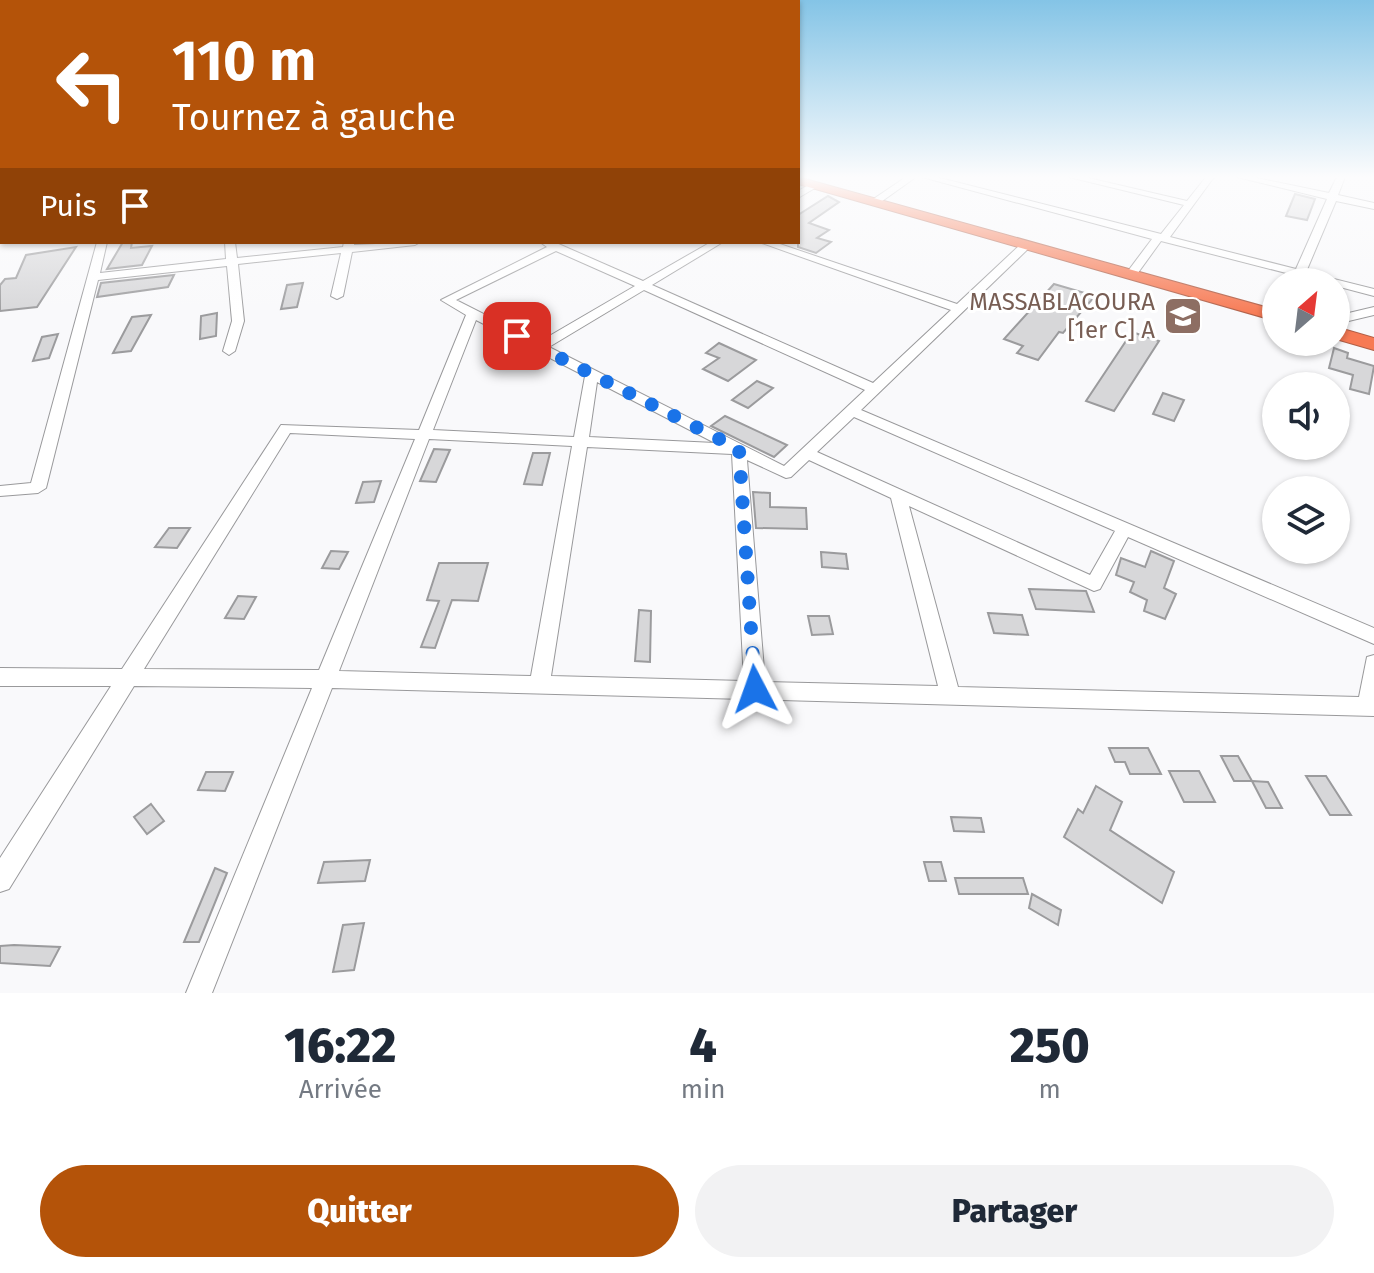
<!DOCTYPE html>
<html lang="fr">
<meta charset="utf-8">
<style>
:root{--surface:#fff;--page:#f2f2f3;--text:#1f2937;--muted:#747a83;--accent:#b45309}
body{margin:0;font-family:"Fira Sans",sans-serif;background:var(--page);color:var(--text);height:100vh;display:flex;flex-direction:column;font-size:30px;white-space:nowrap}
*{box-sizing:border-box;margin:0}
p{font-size:26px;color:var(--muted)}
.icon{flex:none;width:44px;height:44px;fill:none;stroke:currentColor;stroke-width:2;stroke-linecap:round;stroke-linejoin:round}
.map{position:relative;height:993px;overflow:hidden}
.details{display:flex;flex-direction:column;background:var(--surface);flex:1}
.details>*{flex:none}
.top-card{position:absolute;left:0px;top:0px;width:800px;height:244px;box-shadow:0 2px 6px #0004;background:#b45309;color:#fff;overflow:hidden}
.needle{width:52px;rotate:28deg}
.buttons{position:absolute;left:1262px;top:268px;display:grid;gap:16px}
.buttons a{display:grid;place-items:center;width:88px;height:88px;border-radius:50%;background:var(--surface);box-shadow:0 2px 6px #0004;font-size:40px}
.pin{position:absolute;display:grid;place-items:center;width:68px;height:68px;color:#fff;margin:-34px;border-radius:16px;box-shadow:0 4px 12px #0006}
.me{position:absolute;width:88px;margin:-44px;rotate:356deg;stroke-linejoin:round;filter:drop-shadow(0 0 6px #0008)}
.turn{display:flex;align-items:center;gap:28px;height:168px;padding:0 40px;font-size:36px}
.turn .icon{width:104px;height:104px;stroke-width:2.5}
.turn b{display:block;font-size:56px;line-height:68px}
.then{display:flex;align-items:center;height:76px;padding:0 40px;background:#0003;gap:16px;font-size:30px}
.eta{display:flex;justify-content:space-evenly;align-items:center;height:136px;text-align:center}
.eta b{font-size:48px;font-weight:800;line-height:56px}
.cta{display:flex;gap:16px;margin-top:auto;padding:16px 40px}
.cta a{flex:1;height:92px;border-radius:48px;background:var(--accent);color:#fff;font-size:32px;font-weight:800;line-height:92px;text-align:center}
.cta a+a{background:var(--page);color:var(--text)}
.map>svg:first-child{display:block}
.building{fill:#d7d7d9;stroke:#9b9b9d;stroke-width:2}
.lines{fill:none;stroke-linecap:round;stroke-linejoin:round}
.minor-casing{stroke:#99999b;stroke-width:2}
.highway-casing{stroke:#b15f47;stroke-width:2}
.minor{fill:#fff;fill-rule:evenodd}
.highway{fill:#f77a54;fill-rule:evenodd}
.route{stroke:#1a73e8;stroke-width:14;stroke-dasharray:0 25.2}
.labels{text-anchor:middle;stroke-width:6;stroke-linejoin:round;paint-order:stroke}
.far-education-label{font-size:24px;fill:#785e54;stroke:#fff;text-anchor:end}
</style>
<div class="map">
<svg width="1374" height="993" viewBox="0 0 1374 993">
<rect width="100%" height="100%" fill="#f9f9fb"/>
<g class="building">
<polygon points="1295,194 1315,199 1307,220 1286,216"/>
<polygon points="828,196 839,202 809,223 829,230 817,238 831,242 816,253 798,247 798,215"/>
<polygon points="123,242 132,242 131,248 152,246 142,265 107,269"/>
<polygon points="76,247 37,307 0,311 0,285 5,279 16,278 26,255"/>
<polygon points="174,275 168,287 97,297 101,283"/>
<polygon points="303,283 297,307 281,309 287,285"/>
<polygon points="1054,284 1095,296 1063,333 1059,332 1038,360 1017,353 1023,346 1004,339"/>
<polygon points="217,313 216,336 200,339 201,316"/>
<polygon points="151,315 131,351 113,353 132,317"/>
<polygon points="1132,332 1159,341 1114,411 1086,401"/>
<polygon points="58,334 49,358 33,361 42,337"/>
<polygon points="719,343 756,360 728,381 703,369 719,358 706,353"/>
<polygon points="1334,348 1348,353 1347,358 1374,366 1369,394 1350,389 1353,375 1329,368"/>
<polygon points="757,381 773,388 748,408 732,400"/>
<polygon points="1163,393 1184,400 1174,421 1153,414"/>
<polygon points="725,416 787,445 774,457 711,426"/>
<polygon points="434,449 450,450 436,482 420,481"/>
<polygon points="533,453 550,453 542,485 524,484"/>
<polygon points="381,481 374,502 356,503 363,482"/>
<polygon points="753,492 770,493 770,507 806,508 807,529 756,528"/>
<polygon points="169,528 190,528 177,548 155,547"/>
<polygon points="331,551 348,552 339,569 322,568"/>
<polygon points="1151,551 1174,561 1164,588 1176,594 1165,619 1144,611 1147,600 1130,592 1134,582 1116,575 1121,558 1145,567"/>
<polygon points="821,552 846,554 848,569 822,567"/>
<polygon points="439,563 488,563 478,601 452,600 435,648 421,647 439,601 427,600"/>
<polygon points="1029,589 1086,591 1094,612 1036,609"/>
<polygon points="238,596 256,597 244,619 225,618"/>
<polygon points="639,610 651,611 650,662 635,661"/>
<polygon points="988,613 1022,615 1028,635 994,633"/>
<polygon points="808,616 829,616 833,634 812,635"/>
<polygon points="1109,748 1148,748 1161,774 1130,774 1125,762 1115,762"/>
<polygon points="1221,756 1238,756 1252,781 1234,781"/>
<polygon points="1169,771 1199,771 1215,802 1184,802"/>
<polygon points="206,772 233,772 225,791 198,790"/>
<polygon points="1306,776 1326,776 1351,815 1330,815"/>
<polygon points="1252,781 1268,782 1282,808 1266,808"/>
<polygon points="1096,786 1122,802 1110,830 1174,872 1162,903 1064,837 1078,809 1083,813"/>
<polygon points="151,804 164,821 147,834 134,817"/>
<polygon points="951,817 981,818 984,832 954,831"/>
<polygon points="370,860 365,881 318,883 324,862"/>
<polygon points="924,862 941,862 946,881 929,881"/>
<polygon points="215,868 227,873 199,942 184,942"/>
<polygon points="955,878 1023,878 1028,894 959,894"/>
<polygon points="1032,894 1061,910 1058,925 1029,908"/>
<polygon points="364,923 354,970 333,972 343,925"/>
<polygon points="0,946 14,945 60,947 50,966 0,963"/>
</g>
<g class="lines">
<defs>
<g id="minor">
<rect x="0" y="177" width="2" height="3"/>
<polygon points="906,177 916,177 878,204 872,204 872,200"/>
<polygon points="922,177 936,177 1161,234 1184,205 1069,177 1084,177 1187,201 1206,177 1214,177 1170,237 1296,269 1327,199 1237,177 1252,177 1329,193 1337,177 1345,177 1338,195 1374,203 1374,209 1336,201 1306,272 1374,289 1374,296 1336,286 1336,282 1319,282 1304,278 1302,282 1292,282 1294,275 1161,241 1135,277 1127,277 1125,275 1152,239"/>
<polygon points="812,183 820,185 798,198 798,191"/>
<polygon points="2,208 2,217 0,218 0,209"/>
<polygon points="97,242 107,242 100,273 226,259 225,242 235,242 237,258 343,247 344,242 354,242 354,245 420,242 415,245 352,252 343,296 337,299 331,296 341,253 238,264 244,321 235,351 229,355 223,351 232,321 227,266 98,280 46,488 38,493 0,496 0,486 31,483"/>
<path d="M540,242H554L643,281L711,242H723L652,285L873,383L951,310L759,242H774L957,304L1022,243H1030V247L861,410L1374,628V644L1128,537L1100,589L1094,591L909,506L958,687L1359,697L1367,657L1374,655V716L332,688L212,993H186L312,688L134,686L9,889L0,892V858L111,686H0V668L122,669L281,425L419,430L466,315L441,300L547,247ZM556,251L635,286L539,342L456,300ZM644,290L865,390L784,466L549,347ZM476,320L585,376L574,437L433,430ZM597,382L715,443L589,437ZM854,417L1115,531L1090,575L817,452ZM290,433L415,439L319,670L144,669ZM429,439L572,446L531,676L339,671ZM587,447L732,454L744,681L551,676ZM747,460L786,478L791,477L809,460L891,498L938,686L765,682Z"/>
<polygon points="1374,307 1374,315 1336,324 1336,316"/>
</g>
<g id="highway">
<polygon points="798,177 1276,310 1276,321 798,184"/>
<polygon points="1336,327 1374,338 1374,350 1336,339"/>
</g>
</defs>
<use href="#minor" class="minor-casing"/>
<use href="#highway" class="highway-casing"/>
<use href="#minor" class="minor"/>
<use href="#highway" class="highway"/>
</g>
<linearGradient id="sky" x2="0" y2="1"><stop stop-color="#84c4e6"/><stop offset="0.56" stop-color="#fcfcfd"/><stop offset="1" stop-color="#fcfcfd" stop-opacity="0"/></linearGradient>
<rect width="1374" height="316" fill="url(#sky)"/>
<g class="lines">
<polyline class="route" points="517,336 739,449 755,689"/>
</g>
<defs>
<symbol id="school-square" viewBox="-11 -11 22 22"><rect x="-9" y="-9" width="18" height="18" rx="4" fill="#8d6e63" stroke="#fff"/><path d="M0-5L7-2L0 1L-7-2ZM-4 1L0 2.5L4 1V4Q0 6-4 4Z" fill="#fff"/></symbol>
</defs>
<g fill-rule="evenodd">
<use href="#school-square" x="1161" y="294" width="44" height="44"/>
</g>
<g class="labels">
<g class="far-education-label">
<text x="1155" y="310">MASSABLACOURA<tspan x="1155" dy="28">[1er C] A</tspan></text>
</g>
</g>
</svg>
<div class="buttons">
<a><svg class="needle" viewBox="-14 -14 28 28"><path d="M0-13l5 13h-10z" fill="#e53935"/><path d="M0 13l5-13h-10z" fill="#747a83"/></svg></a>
<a><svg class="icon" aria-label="sound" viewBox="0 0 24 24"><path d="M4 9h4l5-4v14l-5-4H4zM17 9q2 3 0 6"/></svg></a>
<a><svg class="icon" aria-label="layers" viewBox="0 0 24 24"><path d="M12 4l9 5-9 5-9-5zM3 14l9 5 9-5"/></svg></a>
</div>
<div class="pin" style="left:517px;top:336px;background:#d93025"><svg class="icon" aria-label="arrive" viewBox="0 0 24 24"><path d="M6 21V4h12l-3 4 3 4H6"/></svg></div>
<svg class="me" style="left:755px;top:689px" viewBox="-20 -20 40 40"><path d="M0-17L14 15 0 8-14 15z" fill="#1a73e8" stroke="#fff" stroke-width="4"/></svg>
<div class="top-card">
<div class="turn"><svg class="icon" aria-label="left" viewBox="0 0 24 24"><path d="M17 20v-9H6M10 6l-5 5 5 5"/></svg><div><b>110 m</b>Tournez à gauche</div></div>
<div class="then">Puis<svg class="icon" aria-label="arrive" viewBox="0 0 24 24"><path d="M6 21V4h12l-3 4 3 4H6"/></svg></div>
</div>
</div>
<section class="details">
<div class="eta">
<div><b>16:22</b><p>Arrivée</p></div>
<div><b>4</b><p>min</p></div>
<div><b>250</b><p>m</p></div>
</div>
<div class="cta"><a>Quitter</a><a>Partager</a></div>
</section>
